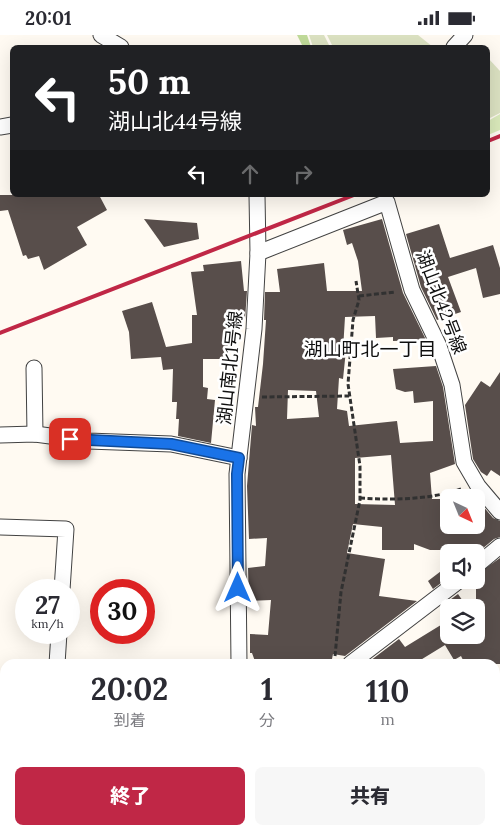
<!DOCTYPE html>
<html lang="ja">
<meta charset="utf-8">
<style>
:root{--surface:#fff;--page:#f7f7f7;--text:#2b2b33;--muted:#7c7c81;--accent:#c02746}
body{margin:0;font-family:Lora,"Noto Sans JP",serif;background:var(--page);color:var(--text);height:100vh;display:flex;flex-direction:column;font-size:19px;white-space:nowrap}
*{box-sizing:border-box;margin:0}
p{font-size:16px;color:var(--muted)}
.icon{flex:none;width:28px;height:28px;fill:none;stroke:currentColor;stroke-width:2;stroke-linecap:round;stroke-linejoin:round}
.map{position:relative;flex:1;overflow:hidden}
.drawer{position:absolute;left:0px;top:624px;width:500px;height:176px;display:flex;flex-direction:column;background:var(--surface);border-radius:15px 15px 0 0;box-shadow:0 5px 20px #0002}
.drawer>*{flex:none}
.hud{position:absolute;left:10px;top:10px;width:480px;height:152px;border-radius:8px;box-shadow:0 5px 20px #0002;background:#202124;color:#fff;overflow:hidden}
.needle{width:32px;rotate:137deg}
.controls{position:absolute;left:440px;top:454px;display:grid;gap:10px}
.controls a{display:grid;place-items:center;width:45px;height:45px;border-radius:8px;background:var(--surface);box-shadow:0 5px 20px #0002;font-size:25px}
.speed{position:absolute;left:15px;top:544px;display:flex;gap:10px;font-size:25px;font-weight:700;text-align:center}
.speed>*{display:grid;place-content:center;width:65px;height:65px;border-radius:50%;background:var(--surface);box-shadow:0 5px 20px #0002;line-height:1}
.speed small{font-size:12px;font-weight:400}
.speed .limit{border:8px solid #d22;background:#fff;color:#111}
.pin{position:absolute;display:grid;place-items:center;width:42px;height:42px;color:#fff;margin:-21px;border-radius:10px;box-shadow:0 2px 8px #0006}
.me{position:absolute;width:55px;margin:-28px;rotate:0deg;stroke-linejoin:round;filter:drop-shadow(0 0 4px #0008)}
.turn{display:flex;align-items:center;gap:18px;height:105px;padding:0 15px;font-size:22px}
.turn .icon{width:65px;height:65px;stroke-width:2.5}
.turn b{display:block;font-size:35px;line-height:42px}
.lanes{display:flex;align-items:center;height:48px;padding:0 15px;background:#0003;justify-content:center;gap:25px;direction:ltr}
.lanes .off{opacity:.35}
.eta{display:flex;justify-content:space-evenly;align-items:center;height:85px;text-align:center}
.eta b{font-size:30px;font-weight:800;line-height:35px}
.button{display:flex;gap:10px;margin-top:auto;padding:10px 15px}
.button a{flex:1;height:58px;border-radius:8px;background:var(--accent);color:#fff;font-size:20px;font-weight:800;line-height:58px;text-align:center}
.button a+a{background:var(--page);color:var(--text)}
.status{display:flex;justify-content:space-between;align-items:center;height:35px;padding:0 25px;background:var(--surface);direction:ltr}
.status svg{height:14px;fill:currentColor}
.map>svg:first-child{display:block}
.green{fill:#daeabb}
.forest{fill:#c1db9a}
.cemetery{fill:#dce2c2}
.building{fill:#584e4b;fill-rule:evenodd}
.lines{fill:none;stroke-linecap:round;stroke-linejoin:round}
.minor-casing{stroke:#424242;stroke-width:17}
.path{stroke:#313131;stroke-width:3;stroke-dasharray:5 2.5;stroke-linecap:butt}
.minor{stroke:#fff;stroke-width:15}
.rail{stroke:#c02746;stroke-width:4}
.route-casing{stroke:#114b97;stroke-width:12}
.route{stroke:#1a73e8;stroke-width:9}
.labels{text-anchor:middle;stroke-width:5;stroke-linejoin:round;paint-order:stroke}
.street-label{font-size:18px;fill:#0f0f0f;stroke:#fff}
.neighbourhood-label{font-size:19px;fill:#0f0f0f;stroke:#fff}
</style>
<div class="status"><b>20:01</b><svg viewBox="0 0 49 12"><path d="M0 12V9h3v3zM5 12V6h3v6zM10 12V3h3v9zM15 12V0h3v12zM26 1h20v11H26zM47 4h2v5h-2z"/></svg></div>
<div class="map">
<svg width="500" height="799" viewBox="0 0 500 799">
<rect width="100%" height="100%" fill="#fffaf2"/>
<polygon class="green" points="500,79 500,95 488,100 488,86"/>
<polygon class="forest" points="297,0 307,0 311,12 303,12"/>
<g class="cemetery">
<polygon points="309,0 324,0 330,12 313,12"/>
<polygon points="327,0 418,0 433,12 333,12"/>
<polygon points="488,23 500,36 500,78 488,84"/>
</g>
<g class="building">
<polygon points="0,160 99,160 107,175 77,192 87,210 44,235 39,221 28,224 26,220 23,221 8,175 0,176"/>
<polygon points="144,184 197,188 199,204 164,212"/>
<path d="M382,184L403,258L426,305L393,306V302L376,303L375,281L345,282L343,315H346L343,344L339,343L337,374L347,376L349,391L397,386L400,408L433,406V366L414,368L413,356L405,357L396,354L393,334L436,331L443,352L455,429L430,438L432,464H442L441,478L449,480V490H476V463L493,483L500,486V502L494,504L476,519L462,518L465,515H430L414,509V515H382V492L353,489L347,518L385,524L379,561L417,566L345,621L333,619L331,629H256L252,618H250V599L268,600L271,565L249,566L248,533L265,531L267,503L249,504L247,451L252,390L256,391L255,372H258L263,329L266,285H264L265,257H280L277,234L324,228L327,256H362L358,226L352,208L347,210L343,195ZM288,355L316,356L319,382L287,384ZM391,420L395,470L355,469V423Z"/>
<polygon points="439,189 450,223 493,210 500,233 500,259 483,263 476,233 448,242 461,277 437,285 421,252 406,199"/>
<polygon points="241,226 244,256 247,256 245,285 229,285 227,324 203,324 203,352 208,353 207,364 215,365 211,408 178,401 179,384 176,384 177,367 172,367 173,334 163,335 161,322 131,324 129,297 122,276 152,267 166,312 192,308 192,280 197,280 191,237 204,236 203,230"/>
<polygon points="500,337 500,441 491,435 487,441 481,437 473,424 465,370 481,346 490,352"/>
<polygon points="500,523 500,629 465,629 461,621 454,625 445,610 414,629 366,629 399,604 405,612 449,585 449,600 476,600 476,540"/>
<polygon points="449,530 449,542 433,554 428,546"/>
<polygon points="458,559 467,572 445,572 443,570"/>
</g>
<g class="lines">
<defs>
<g id="minor">
<polyline points="101,0 121,12"/>
<polyline points="454,12 465,0"/>
<polyline points="0,92 12,90"/>
<polyline points="258,218 387,167 412,255 439,311 452,350 464,427 478,451 500,477"/>
<polyline points="34,333 35,399"/>
<polyline points="0,400 35,399 88,406 171,409 239,423"/>
<polyline points="0,492 66,494 62,555"/>
<polyline points="476,531 500,511"/>
<polyline points="57,629 59,598"/>
<polyline points="239,629 237,439 254,294 258,218 257,160"/>
<polyline points="350,629 460,545"/>
<polyline points="47,799 47,795"/>
<polyline points="227,799 227,795"/>
<polyline points="485,799 491,795"/>
</g>
</defs>
<use href="#minor" class="minor-casing"/>
<g class="path">
<polyline points="359,261 395,257"/>
<polyline points="262,362 349,361"/>
<path d="M360,463C394,465 428,465 461,454"/>
<polyline points="335,621 341,557 360,465 360,431 348,349 353,285 359,265 356,246"/>
</g>
<use href="#minor" class="minor"/>
<g class="rail">
<polyline points="488,106 500,101"/>
<polyline points="0,298 354,160"/>
</g>
</g>
<g class="lines">
<defs>
<polyline id="route" points="70,404 171,409 239,423 237,439 238,553"/>
</defs>
<use href="#route" class="route-casing"/>
<use href="#route" class="route"/>
</g>
<g class="labels">
<g class="street-label">
<text transform="translate(441 267) rotate(69)" y="6">湖山北42号線</text>
<text transform="translate(230 333) rotate(-84)" y="6">湖山南北1号線</text>
</g>
<g class="neighbourhood-label">
<text x="370" y="321">湖山町北一丁目</text>
</g>
</g>
</svg>
<div class="controls">
<a><svg class="needle" viewBox="-14 -14 28 28"><path d="M0-13l5 13h-10z" fill="#e53935"/><path d="M0 13l5-13h-10z" fill="#7c7c81"/></svg></a>
<a><svg class="icon" aria-label="sound" viewBox="0 0 24 24"><path d="M4 9h4l5-4v14l-5-4H4zM17 9q2 3 0 6"/></svg></a>
<a><svg class="icon" aria-label="layers" viewBox="0 0 24 24"><path d="M12 4l9 5-9 5-9-5zM3 14l9 5 9-5"/></svg></a>
</div>
<div class="speed"><div>27<small>km/h</small></div><div class="limit">30</div></div>
<div class="pin" style="left:70px;top:404px;background:#d93025"><svg class="icon" aria-label="arrive" viewBox="0 0 24 24"><path d="M6 21V4h12l-3 4 3 4H6"/></svg></div>
<svg class="me" style="left:238px;top:553px" viewBox="-20 -20 40 40"><path d="M0-17L14 15 0 8-14 15z" fill="#1a73e8" stroke="#fff" stroke-width="4"/></svg>
<div class="hud">
<div class="turn"><svg class="icon" aria-label="left" viewBox="0 0 24 24"><path d="M17 20v-9H6M10 6l-5 5 5 5"/></svg><div><b>50 m</b>湖山北44号線</div></div>
<div class="lanes"><svg class="icon" aria-label="left" viewBox="0 0 24 24"><path d="M17 20v-9H6M10 6l-5 5 5 5"/></svg><svg class="icon off" aria-label="ahead" viewBox="0 0 24 24"><path d="M12 20V5M6 11l6-6 6 6"/></svg><svg class="icon off" aria-label="right" viewBox="0 0 24 24"><path d="M7 20v-9h11M14 6l5 5-5 5"/></svg></div>
</div>
<section class="drawer">
<div class="eta">
<div><b>20:02</b><p>到着</p></div>
<div><b>1</b><p>分</p></div>
<div><b>110</b><p>m</p></div>
</div>
<div class="button"><a>終了</a><a>共有</a></div>
</section>
</div>
